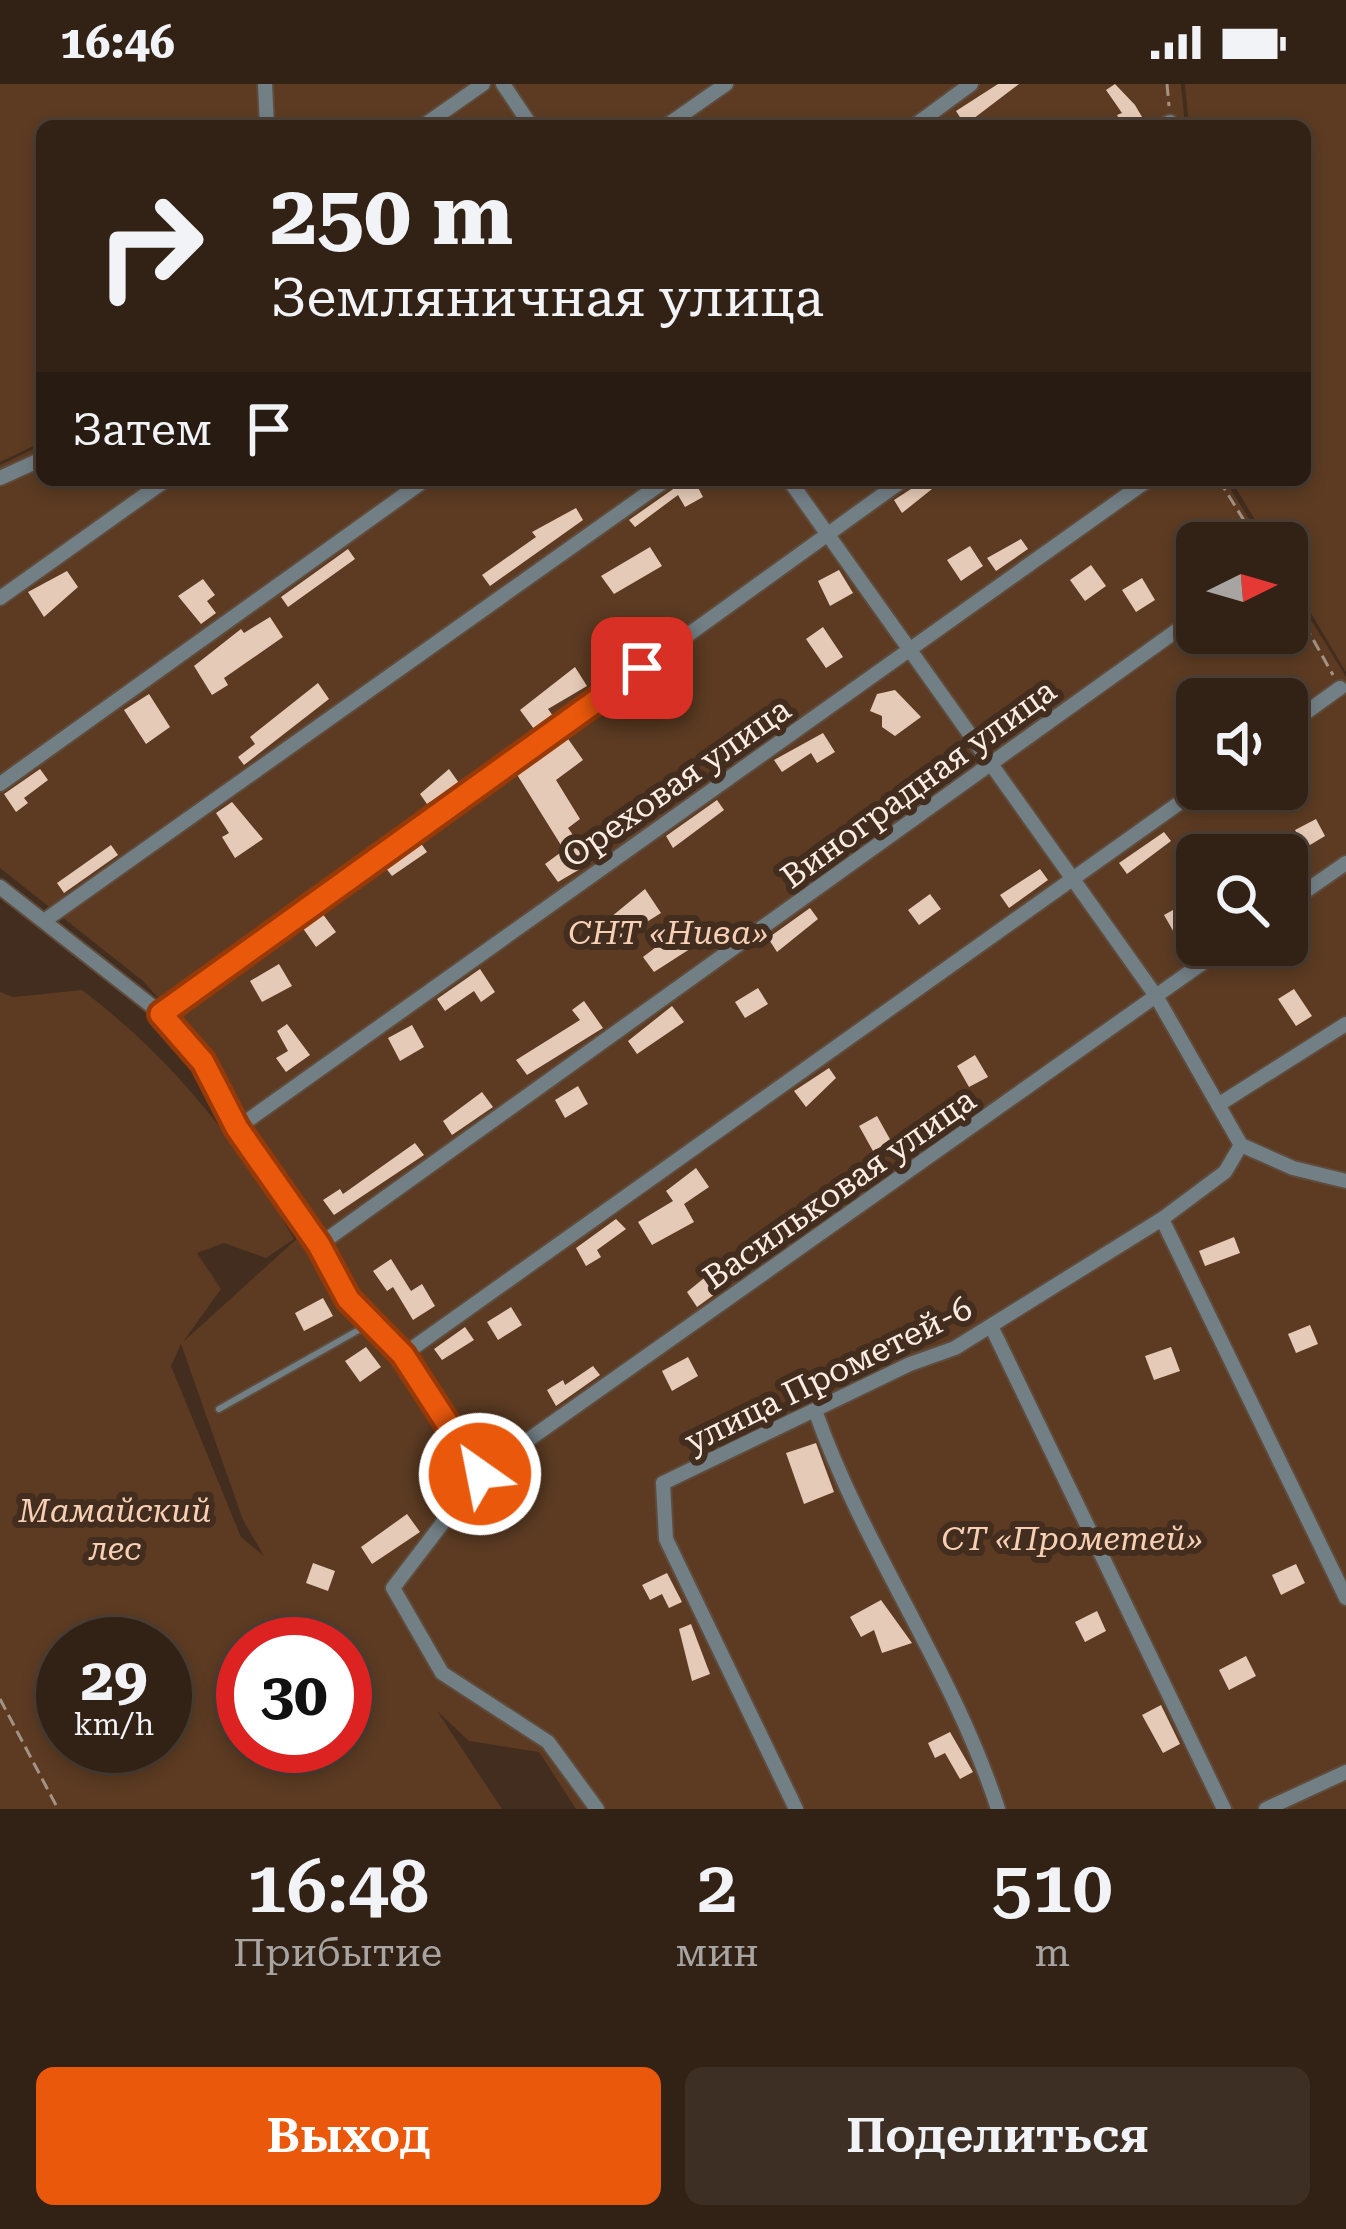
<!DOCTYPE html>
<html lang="ru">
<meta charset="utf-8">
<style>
:root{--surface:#322216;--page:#3d2f23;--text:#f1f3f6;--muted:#a8a4a1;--line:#4d3f35;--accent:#ea580c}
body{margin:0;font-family:"Roboto Serif",serif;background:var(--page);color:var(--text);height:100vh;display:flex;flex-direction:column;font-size:45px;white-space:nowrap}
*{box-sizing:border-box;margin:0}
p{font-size:39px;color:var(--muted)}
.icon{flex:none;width:66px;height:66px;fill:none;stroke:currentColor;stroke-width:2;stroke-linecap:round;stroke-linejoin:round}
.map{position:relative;height:1725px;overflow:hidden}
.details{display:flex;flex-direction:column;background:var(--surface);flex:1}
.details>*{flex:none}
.top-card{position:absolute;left:36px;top:36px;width:1275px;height:366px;border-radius:18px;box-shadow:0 6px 18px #0003,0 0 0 3px var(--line);background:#322216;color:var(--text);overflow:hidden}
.needle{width:78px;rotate:85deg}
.fabs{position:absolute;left:1176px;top:438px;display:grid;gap:24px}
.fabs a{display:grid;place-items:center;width:132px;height:132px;border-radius:18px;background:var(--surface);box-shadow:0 6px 18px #0003,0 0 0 3px var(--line);font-size:60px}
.speed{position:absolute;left:36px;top:1533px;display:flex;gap:24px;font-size:60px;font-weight:700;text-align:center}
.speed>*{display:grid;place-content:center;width:156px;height:156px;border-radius:50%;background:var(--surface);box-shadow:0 6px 18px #0003,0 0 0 3px var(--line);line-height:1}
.speed small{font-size:30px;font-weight:400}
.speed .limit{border:18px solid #d22;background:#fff;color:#111}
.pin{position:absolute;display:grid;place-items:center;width:102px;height:102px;color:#fff;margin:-51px;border-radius:24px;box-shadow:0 6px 18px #0006}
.me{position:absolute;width:132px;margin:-66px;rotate:327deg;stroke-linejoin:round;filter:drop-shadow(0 0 9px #0008)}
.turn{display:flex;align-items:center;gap:42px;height:252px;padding:0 36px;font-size:54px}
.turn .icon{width:156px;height:156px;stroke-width:2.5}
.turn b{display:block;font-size:84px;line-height:102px}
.then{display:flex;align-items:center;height:114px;padding:0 36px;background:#0003;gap:24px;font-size:45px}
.eta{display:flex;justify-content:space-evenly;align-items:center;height:204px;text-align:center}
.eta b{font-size:72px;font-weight:600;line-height:84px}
.primary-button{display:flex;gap:24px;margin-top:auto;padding:24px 36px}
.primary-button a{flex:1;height:138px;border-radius:18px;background:var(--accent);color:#fff;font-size:48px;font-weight:600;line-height:138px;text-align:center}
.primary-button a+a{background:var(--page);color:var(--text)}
.status{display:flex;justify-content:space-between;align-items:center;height:84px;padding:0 60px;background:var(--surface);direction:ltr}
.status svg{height:33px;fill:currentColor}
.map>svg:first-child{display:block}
.green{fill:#5c3b22;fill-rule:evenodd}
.building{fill:#e5cab7}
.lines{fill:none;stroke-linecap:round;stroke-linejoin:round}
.service-casing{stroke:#5f4c3d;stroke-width:10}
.minor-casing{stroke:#5f4c3d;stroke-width:18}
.path{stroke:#a49286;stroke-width:3;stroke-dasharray:12 6;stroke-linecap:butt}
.service{stroke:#727f85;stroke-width:6}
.minor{stroke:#727f85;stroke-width:14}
.route-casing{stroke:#983908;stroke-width:30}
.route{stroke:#ea580c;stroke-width:21}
.labels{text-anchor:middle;stroke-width:12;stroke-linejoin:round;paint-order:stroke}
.street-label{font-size:33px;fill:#faece2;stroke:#422d1e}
.park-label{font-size:33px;font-style:italic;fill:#f6cfb4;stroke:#422d1e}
</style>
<div class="status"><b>16:46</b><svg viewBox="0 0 49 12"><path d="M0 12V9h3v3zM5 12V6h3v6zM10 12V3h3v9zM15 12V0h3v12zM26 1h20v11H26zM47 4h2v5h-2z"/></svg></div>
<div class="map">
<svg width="1346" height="1725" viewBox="0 0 1346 1725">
<rect width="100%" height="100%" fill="#422d1e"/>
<g class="green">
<polygon points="0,0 258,0 259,42 42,42 42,358 0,378"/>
<polygon points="262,0 1181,0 1185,42 263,42"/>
<polygon points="1185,0 1346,0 1346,588 1287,489 1287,459 1269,459 1231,396 1305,396 1305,42 1189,42"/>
<path d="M42,361V396H1225L1264,459H1197V549H1287V497L1346,593V1725H1271L1267,1718L1257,1725H576L539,1668L469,1657L437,1627L502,1725H0V908L13,913L82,906C170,972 240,1059 294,1155L266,1174L224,1159L197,1169L221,1205L183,1258L312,1141L205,967L143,897L0,784V381ZM1197,615H1287V705H1197ZM1197,771H1287V861H1197ZM181,1260L243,1436L264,1472L241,1453L171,1282ZM63,1560H165V1662H63ZM243,1560H345V1662H243Z"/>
</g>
<g class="building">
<polygon points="998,0 1019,0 965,41 956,27"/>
<polygon points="1115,0 1135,21 1145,38 1123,42 1117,31 1122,29 1106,6"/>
<polygon points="686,396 694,396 703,413 685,423 678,411 635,443 629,436"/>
<polygon points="925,396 942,397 902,429 894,416"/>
<polygon points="576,424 583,436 490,502 482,491 536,453 532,448"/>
<polygon points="1021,455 1028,465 996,487 987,474"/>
<polygon points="970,462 983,482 961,497 947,476"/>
<polygon points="650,463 662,482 614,510 601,492"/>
<polygon points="348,465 355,475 288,523 281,513"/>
<polygon points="1091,481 1106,502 1085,517 1070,496"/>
<polygon points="839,486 853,509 830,522 818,497"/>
<polygon points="67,487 78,503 44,533 28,508"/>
<polygon points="1142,494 1155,516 1136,528 1122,506"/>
<polygon points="203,495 215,511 207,517 216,529 201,540 178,512"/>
<polygon points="270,533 283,553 224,594 228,601 212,611 194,582 241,545 244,549"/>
<polygon points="823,543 843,573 826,584 806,555"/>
<polygon points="575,583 587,602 548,625 553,632 534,645 520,626"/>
<polygon points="318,599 329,615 244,681 238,673 255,660 250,653"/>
<polygon points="1041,601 1053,619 1027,637 1017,622"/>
<polygon points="895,606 921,633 895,652 882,643 882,632 870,627 877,610"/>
<polygon points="149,610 170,643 146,660 124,626"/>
<polygon points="823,649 835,668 817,679 811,669 782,688 774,676"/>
<polygon points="566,652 583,676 556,696 580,735 568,744 592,778 558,798 545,780 564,766 516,689"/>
<polygon points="40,685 48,696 24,714 28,719 16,728 4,710"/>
<polygon points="449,685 459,699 427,720 420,710"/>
<polygon points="717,716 724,726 673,764 666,752"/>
<polygon points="232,718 263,755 235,774 222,753 229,749 216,729"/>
<polygon points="1316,735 1325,752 1305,764 1295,746"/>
<polygon points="1164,748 1171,757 1127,790 1119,779"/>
<polygon points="420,758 427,768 392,792 385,783"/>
<polygon points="111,761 118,771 64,809 57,799"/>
<polygon points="1040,785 1048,796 1009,824 1000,811"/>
<polygon points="645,805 661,829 605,864 594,847"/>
<polygon points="930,810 941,825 919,841 908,826"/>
<polygon points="1182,821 1193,842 1176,852 1164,831"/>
<polygon points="810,824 818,835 777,868 768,854"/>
<polygon points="322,829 336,848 316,863 302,843"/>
<polygon points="681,844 693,863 654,888 643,873"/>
<polygon points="279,880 292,902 262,918 250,897"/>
<polygon points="480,885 495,908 481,918 474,907 445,927 437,915"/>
<polygon points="758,904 768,920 745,934 735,918"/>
<polygon points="1294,905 1312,932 1296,942 1278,915"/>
<polygon points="584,917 603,944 527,991 516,976 580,936 572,926"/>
<polygon points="672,922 684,938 637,970 628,957"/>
<polygon points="287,940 310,971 286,988 276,974 288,967 277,947"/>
<polygon points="412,941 424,963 400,977 388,954"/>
<polygon points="975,971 988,993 969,1003 957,982"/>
<polygon points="829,984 836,994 806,1023 794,1007"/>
<polygon points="578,1002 588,1020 565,1034 555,1016"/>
<polygon points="482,1008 493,1023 452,1051 443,1037"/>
<polygon points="877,1032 891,1057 873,1067 859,1042"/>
<polygon points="415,1059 424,1071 334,1131 323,1116 340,1105 343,1110"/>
<polygon points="696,1084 709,1103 684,1120 694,1138 652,1161 638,1138 673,1117 666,1107"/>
<polygon points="814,1124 821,1135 787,1159 779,1148"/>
<polygon points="616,1135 626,1145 597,1166 601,1173 586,1182 576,1164"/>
<polygon points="1234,1153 1240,1169 1205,1182 1199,1167"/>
<polygon points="752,1155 765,1174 697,1223 687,1208"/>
<polygon points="391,1175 411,1207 422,1200 435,1222 413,1236 393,1203 387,1207 373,1187"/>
<polygon points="323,1214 333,1232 304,1247 295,1229"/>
<polygon points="511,1223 522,1241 498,1256 487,1238"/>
<polygon points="1310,1241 1318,1260 1296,1269 1288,1250"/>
<polygon points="465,1243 474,1256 442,1276 434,1265"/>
<polygon points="366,1263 381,1283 360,1298 345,1277"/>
<polygon points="1171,1263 1180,1287 1154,1296 1145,1272"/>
<polygon points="688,1273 698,1292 672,1307 662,1287"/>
<polygon points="593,1282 600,1291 556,1322 547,1306 563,1296 565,1301"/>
<polygon points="816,1359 834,1408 804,1420 786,1369"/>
<polygon points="407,1430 420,1448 372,1480 361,1463"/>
<polygon points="313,1479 335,1487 328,1507 306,1499"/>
<polygon points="1296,1480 1305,1499 1281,1511 1272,1491"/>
<polygon points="667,1489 682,1518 669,1524 662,1510 650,1516 642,1501"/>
<polygon points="881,1516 912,1559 882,1569 874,1546 861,1553 850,1533"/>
<polygon points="1097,1527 1106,1547 1085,1558 1075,1538"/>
<polygon points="691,1540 710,1590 692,1597 679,1545"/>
<polygon points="1246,1572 1256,1592 1229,1606 1219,1586"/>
<polygon points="1161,1621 1180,1660 1163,1669 1142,1631"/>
<polygon points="950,1648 973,1688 960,1695 945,1669 935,1674 928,1659"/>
</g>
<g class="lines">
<defs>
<polyline id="service" points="219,1325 371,1239"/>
<g id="minor">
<polyline points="265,0 267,42"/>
<polyline points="503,0 531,42"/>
<polyline points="423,42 483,0"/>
<polyline points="666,42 726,0"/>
<polyline points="914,42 971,0"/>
<polyline points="1162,42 1170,38"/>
<polyline points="0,394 42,375"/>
<polyline points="789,396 1156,912 1241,1061"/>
<polyline points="0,514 166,396"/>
<polyline points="1287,642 1340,604"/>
<polyline points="0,700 425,396"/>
<polyline points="0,803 162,930 203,978 237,1044 319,1161 348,1215 403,1271 480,1390 393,1504 442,1589 548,1658 597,1725"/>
<polyline points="1287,820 1346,779"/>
<polyline points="44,837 666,396"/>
<polyline points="162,930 903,396"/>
<polyline points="1218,1021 1346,940"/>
<polyline points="237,1044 1148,396"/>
<polyline points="1241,1061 1293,1084 1346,1097"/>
<polyline points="1162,1135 1346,1514"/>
<polyline points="319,1161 1197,532"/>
<polyline points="991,1242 1224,1725"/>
<polyline points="403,1271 1199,705"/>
<path d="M816,1329C865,1467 953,1586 998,1725"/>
<polyline points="480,1390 1228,861"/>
<polyline points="796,1725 666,1455 663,1399 910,1280 955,1264 1162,1135 1225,1088 1241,1061"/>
<polyline points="1266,1725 1346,1688"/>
</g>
</defs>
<use href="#service" class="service-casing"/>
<use href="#minor" class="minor-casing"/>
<g class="path">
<polyline points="1167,0 1169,22"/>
<polyline points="1219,396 1258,459"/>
<polyline points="1287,509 1333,591"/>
<polyline points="0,1615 58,1725"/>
</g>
<use href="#service" class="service"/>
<use href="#minor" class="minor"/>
</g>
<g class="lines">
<defs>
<polyline id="route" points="480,1390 403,1271 348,1215 319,1161 237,1044 203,978 161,930 642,584"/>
</defs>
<use href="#route" class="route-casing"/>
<use href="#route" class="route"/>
</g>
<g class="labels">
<g class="street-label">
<text transform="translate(676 698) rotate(-35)" y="12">Ореховая улица</text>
<text transform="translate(918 699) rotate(-36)" y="12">Виноградная улица</text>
<text transform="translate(839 1104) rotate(-35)" y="12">Васильковая улица</text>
<text transform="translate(828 1290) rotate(-26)" y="12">улица Прометей-6</text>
</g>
<g class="park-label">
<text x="668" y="860">СНТ «Нива»</text>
<text x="115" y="1438">Мамайский<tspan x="115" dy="38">лес</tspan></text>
<text x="1072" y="1466">СТ «Прометей»</text>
</g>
</g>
</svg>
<div class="fabs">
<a><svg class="needle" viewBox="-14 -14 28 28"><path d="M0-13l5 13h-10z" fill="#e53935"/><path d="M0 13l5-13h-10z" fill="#a8a4a1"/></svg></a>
<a><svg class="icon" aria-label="sound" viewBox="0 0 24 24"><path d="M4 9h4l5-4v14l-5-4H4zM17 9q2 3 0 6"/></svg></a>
<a><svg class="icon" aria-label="search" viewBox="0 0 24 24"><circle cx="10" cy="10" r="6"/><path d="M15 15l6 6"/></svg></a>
</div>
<div class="speed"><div>29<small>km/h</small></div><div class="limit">30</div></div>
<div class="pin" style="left:642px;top:584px;background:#d93025"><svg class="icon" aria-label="arrive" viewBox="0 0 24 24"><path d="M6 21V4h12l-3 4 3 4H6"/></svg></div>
<svg class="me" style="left:480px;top:1390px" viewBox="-20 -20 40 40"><circle r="17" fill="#ea580c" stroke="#fff" stroke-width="3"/><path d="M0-11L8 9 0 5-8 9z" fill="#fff"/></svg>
<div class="top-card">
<div class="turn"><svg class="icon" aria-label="right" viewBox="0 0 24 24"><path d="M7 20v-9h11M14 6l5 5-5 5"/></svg><div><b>250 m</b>Земляничная улица</div></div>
<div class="then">Затем<svg class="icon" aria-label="arrive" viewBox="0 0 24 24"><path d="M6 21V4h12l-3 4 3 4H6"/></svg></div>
</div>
</div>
<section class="details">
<div class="eta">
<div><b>16:48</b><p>Прибытие</p></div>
<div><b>2</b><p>мин</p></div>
<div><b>510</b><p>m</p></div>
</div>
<div class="primary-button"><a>Выход</a><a>Поделиться</a></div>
</section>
